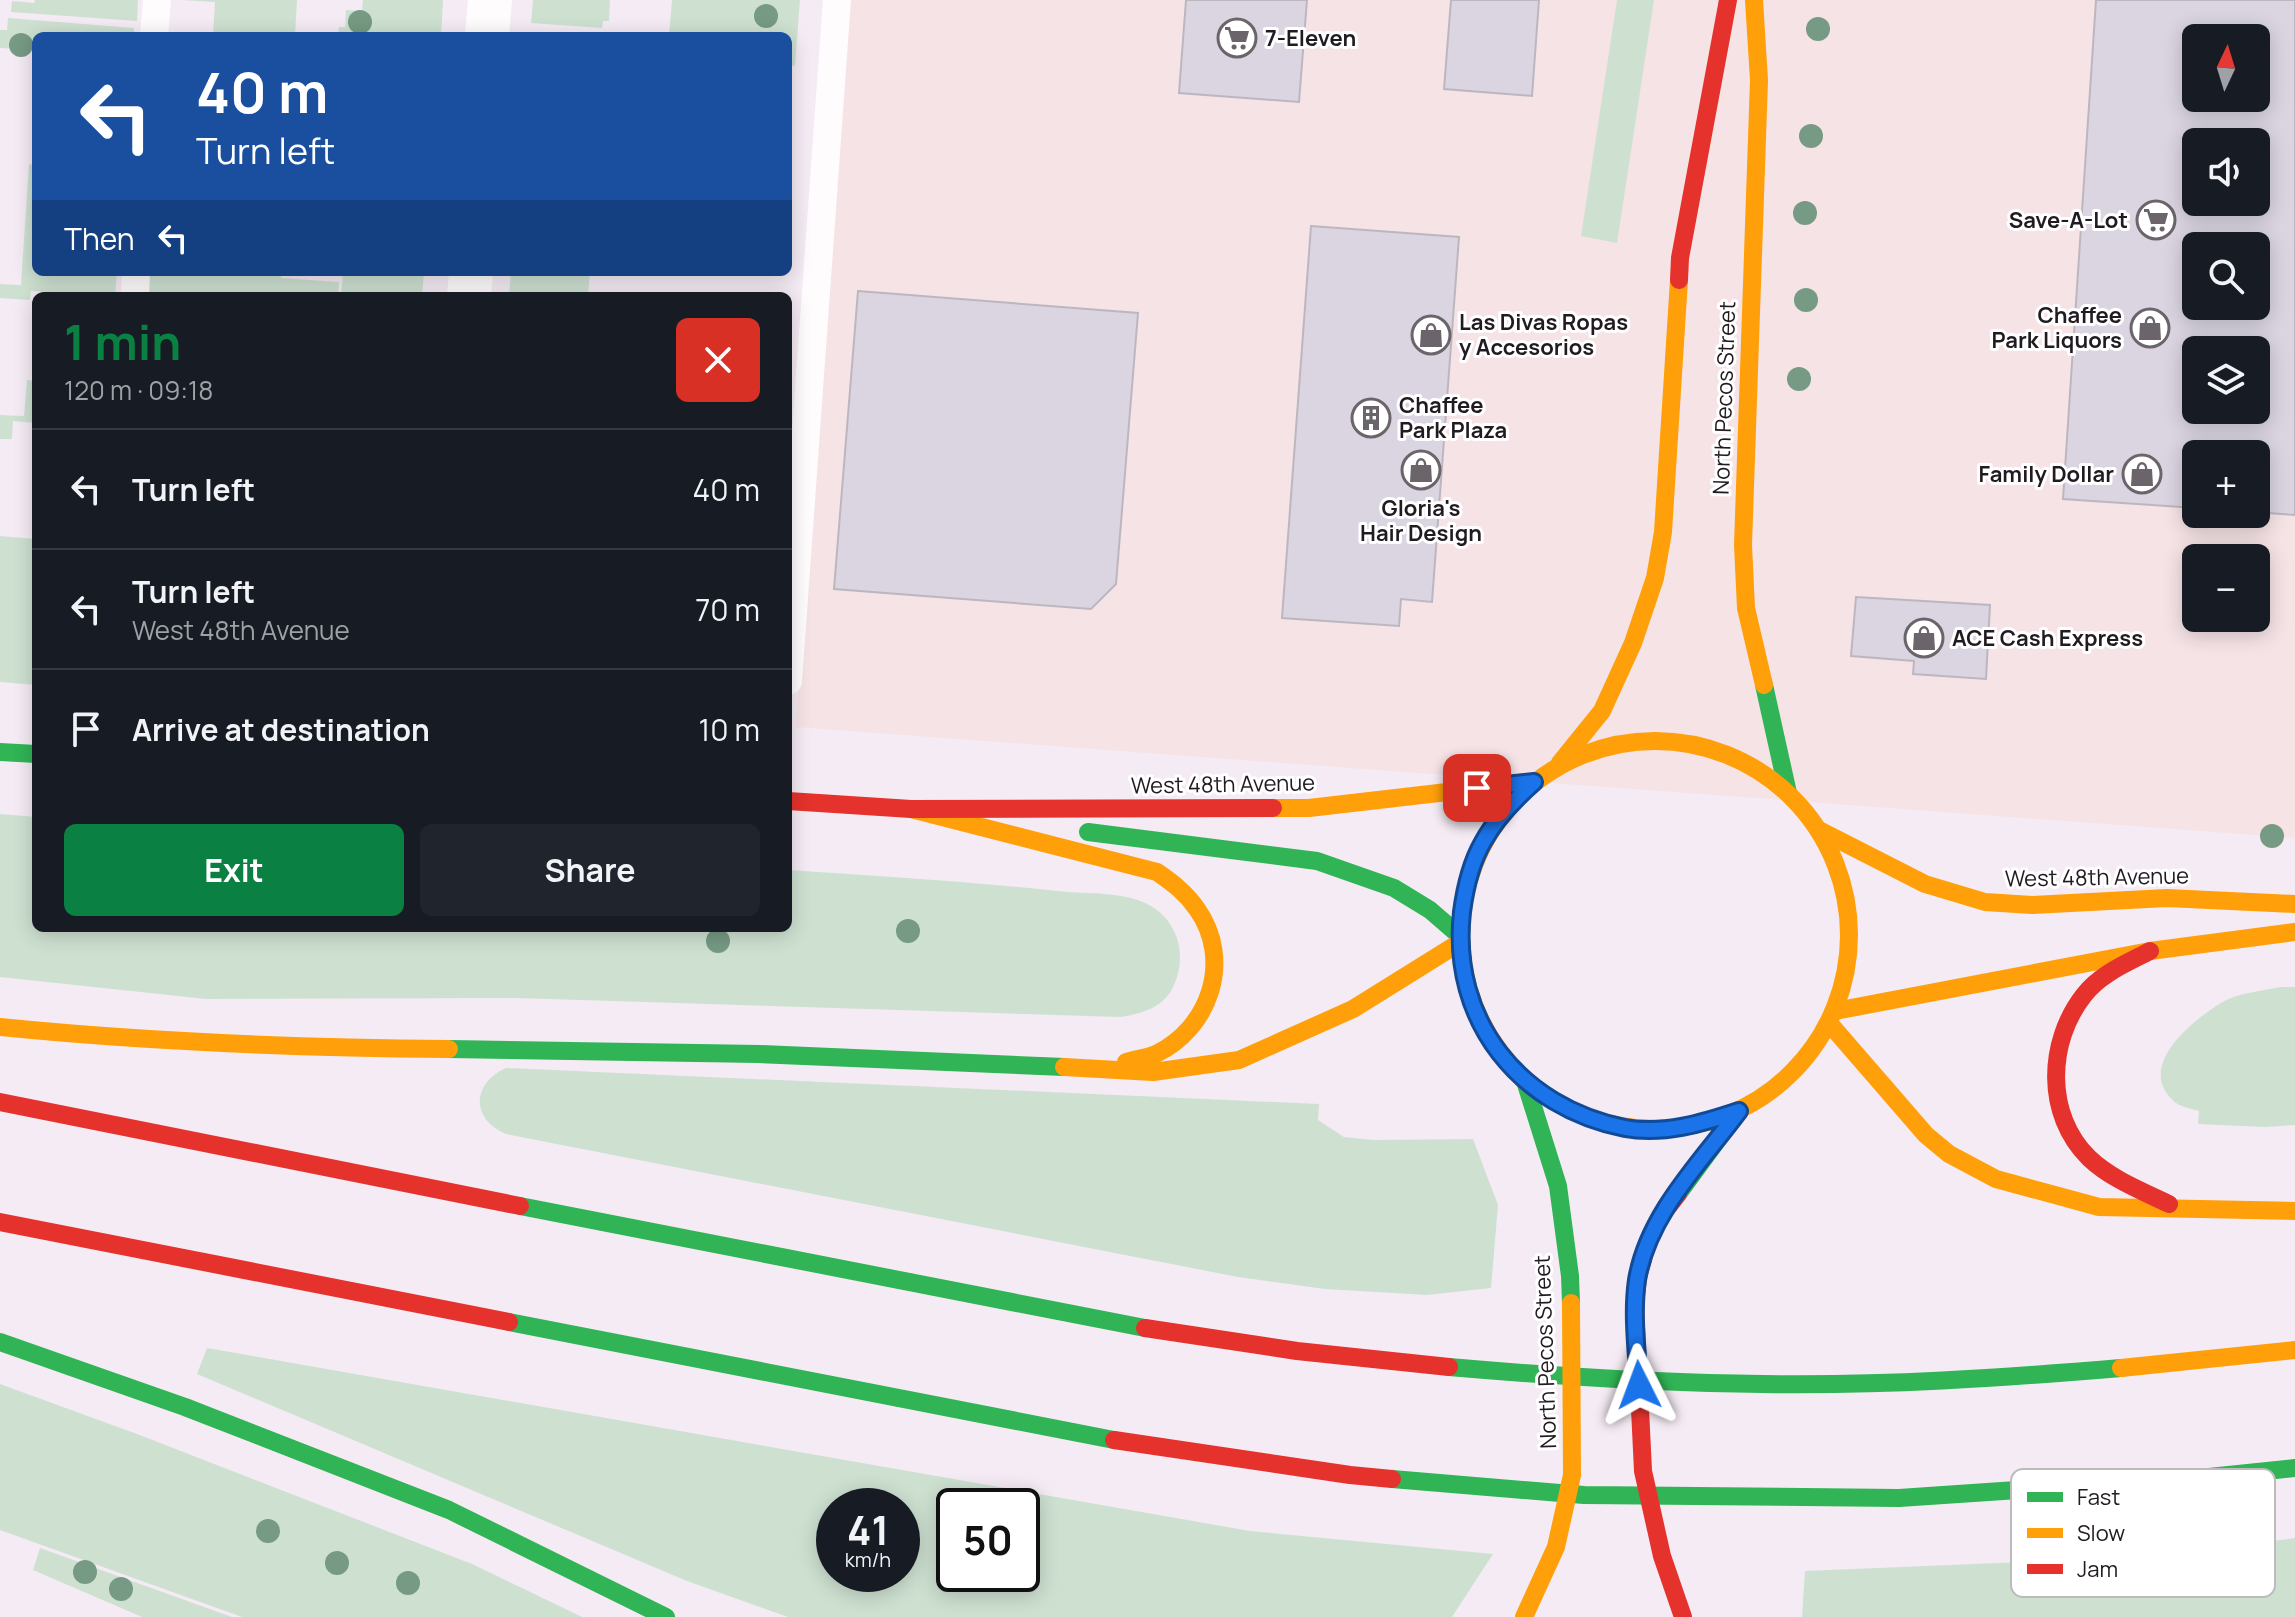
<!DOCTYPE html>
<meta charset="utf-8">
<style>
:root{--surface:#171b24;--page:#20242c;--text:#f1f3f6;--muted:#9ea1a6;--line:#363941;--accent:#0b8043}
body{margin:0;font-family:Manrope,sans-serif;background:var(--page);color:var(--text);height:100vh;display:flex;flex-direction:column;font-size:30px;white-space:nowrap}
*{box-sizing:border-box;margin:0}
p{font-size:26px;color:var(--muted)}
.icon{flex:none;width:44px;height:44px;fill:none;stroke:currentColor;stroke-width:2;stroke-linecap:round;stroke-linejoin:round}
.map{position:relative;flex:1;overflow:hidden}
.side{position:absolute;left:32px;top:292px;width:760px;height:640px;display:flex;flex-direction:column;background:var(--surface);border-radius:12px;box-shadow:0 4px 20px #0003}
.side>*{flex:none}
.hud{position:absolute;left:32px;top:32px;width:760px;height:244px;border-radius:12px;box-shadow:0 4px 20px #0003;background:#1a4fa0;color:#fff;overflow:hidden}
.needle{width:52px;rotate:4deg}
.controls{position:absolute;left:2182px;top:24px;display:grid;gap:16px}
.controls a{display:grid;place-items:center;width:88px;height:88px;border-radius:12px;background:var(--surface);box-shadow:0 4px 20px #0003;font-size:40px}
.speed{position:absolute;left:816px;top:1488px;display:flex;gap:16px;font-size:40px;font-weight:700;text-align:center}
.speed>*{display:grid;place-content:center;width:104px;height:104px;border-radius:50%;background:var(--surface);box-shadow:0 4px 20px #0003;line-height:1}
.speed small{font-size:20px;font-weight:400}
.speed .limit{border:4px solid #111;border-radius:12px;background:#fff;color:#111}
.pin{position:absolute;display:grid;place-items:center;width:68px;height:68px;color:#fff;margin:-34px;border-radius:16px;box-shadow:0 4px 12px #0006}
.me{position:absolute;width:88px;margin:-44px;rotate:357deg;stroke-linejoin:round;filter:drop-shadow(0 0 6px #0008)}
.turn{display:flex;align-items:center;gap:28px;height:168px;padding:0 32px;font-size:36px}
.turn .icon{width:104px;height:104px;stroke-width:2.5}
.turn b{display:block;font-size:56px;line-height:68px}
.then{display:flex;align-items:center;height:76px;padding:0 32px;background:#0003;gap:16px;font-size:30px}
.round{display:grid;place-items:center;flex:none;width:84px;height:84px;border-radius:12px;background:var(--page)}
.headline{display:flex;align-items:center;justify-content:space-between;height:136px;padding:0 32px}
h1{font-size:48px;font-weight:700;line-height:60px;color:var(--accent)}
.action{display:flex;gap:16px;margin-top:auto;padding:16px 32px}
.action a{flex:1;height:92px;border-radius:12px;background:var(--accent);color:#fff;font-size:32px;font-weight:700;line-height:92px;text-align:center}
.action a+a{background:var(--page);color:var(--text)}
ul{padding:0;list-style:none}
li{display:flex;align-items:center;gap:24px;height:120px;padding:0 32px;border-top:2px solid var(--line)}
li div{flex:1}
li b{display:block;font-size:30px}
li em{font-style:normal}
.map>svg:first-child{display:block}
.commercial{fill:#f6e3e6;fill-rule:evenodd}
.green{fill:#cee1d1;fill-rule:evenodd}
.building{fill:#dad5e1;stroke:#bcb7bf;stroke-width:2;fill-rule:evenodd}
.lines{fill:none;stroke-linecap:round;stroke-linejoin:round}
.lane{stroke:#fefcfd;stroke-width:28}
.street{stroke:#fefcfd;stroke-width:44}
.fast{stroke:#30b455;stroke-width:18}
.slow{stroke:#ff9f0a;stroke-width:18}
.jam{stroke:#e5322d;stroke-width:18}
.tree{fill:#769a83}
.route-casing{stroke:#114b97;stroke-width:20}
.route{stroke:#1a73e8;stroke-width:14}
.labels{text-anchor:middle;stroke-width:6;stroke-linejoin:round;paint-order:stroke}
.poi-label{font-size:22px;font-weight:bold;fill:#211b21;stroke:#fff;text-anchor:start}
.street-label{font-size:22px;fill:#211b21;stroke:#fff}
.key{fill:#fff;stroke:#bcbbbc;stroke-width:2}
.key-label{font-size:22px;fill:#211b21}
</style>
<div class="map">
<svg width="2295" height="1617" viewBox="0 0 2295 1617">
<rect width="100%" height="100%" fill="#f5ebf4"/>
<path class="commercial" d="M839,0H2295V838L796,727ZM2196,38H2256V98H2196ZM2196,142H2256V202H2196ZM2196,246H2256V306H2196ZM2196,350H2256V410H2196ZM2196,454H2256V514H2196ZM2196,558H2256V618H2196Z"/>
<g class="green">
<polygon points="35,0 138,0 137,21 11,12 12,1 34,3"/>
<polygon points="182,0 297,0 295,36 213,35 215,2"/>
<polygon points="363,0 443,0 441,36 338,36 339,27 345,27 346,10 362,11"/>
<polygon points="533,0 610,0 609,21 603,21 602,28 531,23"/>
<polygon points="672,0 800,0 795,66 788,65 788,36 669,36"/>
<polygon points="1617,0 1654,0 1617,243 1581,236"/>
<polygon points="8,18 134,28 134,36 36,36 36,50 0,48 0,30 7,30"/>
<polygon points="29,164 36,165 36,272 117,272 115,296 31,291 30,300 0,298 0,284 21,285"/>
<polygon points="150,272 281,272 281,278 339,282 338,296 148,296"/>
<polygon points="343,272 424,272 422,296 341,296"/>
<polygon points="511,272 590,272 588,296 509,296"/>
<polygon points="27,380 36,381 36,423 13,421 12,439 0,439 0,415 24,416"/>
<polygon points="0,536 36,539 36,685 0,682"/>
<path d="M0,814L36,817V928H788V870C881,876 975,882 1067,892C1093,894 1128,892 1151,906C1179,923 1187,956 1174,985C1165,1007 1142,1014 1120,1017L517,998L206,999L0,977Z"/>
<path d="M2280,987H2295V1125L2265,1127L2198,1124L2199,1111C2192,1109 2182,1107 2176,1103C2133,1069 2191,1021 2221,1003C2237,993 2262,991 2280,987Z"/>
<path d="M506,1068L1319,1104L1318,1120L1344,1137L1374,1140L1473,1139L1498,1205L1491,1288L1427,1295L1325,1289L1238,1277L506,1134C470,1119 472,1083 506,1068Z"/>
<path d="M207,1348L1250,1531L1493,1554L1452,1617H788L687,1581L197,1374ZM834,1506H902V1574H834ZM954,1506H1022V1574H954Z"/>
<polygon points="0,1384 137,1434 472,1564 582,1617 242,1617 0,1530"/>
<polygon points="2295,1538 2295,1617 1802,1617 1805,1571 2144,1557"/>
<polygon points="40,1548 232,1617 142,1617 33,1570"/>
</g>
<g class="building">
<polygon points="1186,0 1307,0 1299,102 1179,93"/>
<polygon points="1451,0 1539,0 1532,96 1444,89"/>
<path d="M2096,0H2295V515L2256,512V454H2196V508L2063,499ZM2196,38H2256V98H2196ZM2196,142H2256V202H2196ZM2196,246H2256V306H2196ZM2196,350H2256V410H2196Z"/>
<polygon points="1311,226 1459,237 1432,602 1401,599 1399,626 1282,618"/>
<polygon points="858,291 1138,313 1116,584 1091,609 834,589"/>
<polygon points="1856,597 1990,605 1986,679 1913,674 1914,661 1851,656"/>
</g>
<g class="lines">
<g class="lane">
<polyline points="154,36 157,0"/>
<polyline points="135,296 136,272"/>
<polyline points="788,681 837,0"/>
</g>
<g class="street">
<polyline points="487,36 490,0"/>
<polyline points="469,296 471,272"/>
</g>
<g class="fast">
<polyline points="1764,685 1788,793"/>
<polyline points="0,752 36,754"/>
<polyline points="1088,832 1317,861 1394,888 1430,910 1460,936"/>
<polyline points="449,1049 759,1054 1064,1067"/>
<polyline points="1525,1081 1558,1186 1570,1276 1571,1303"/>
<polyline points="1678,1194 1739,1111"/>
<polyline points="520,1206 1145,1328"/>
<polyline points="509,1322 1114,1440"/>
<polyline points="0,1342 185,1407 449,1510 666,1617"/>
<path d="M1449,1367C1553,1376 1658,1383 1763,1384C1883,1386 2002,1378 2121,1368"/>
<polyline points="1392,1479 1584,1495 1899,1498 2209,1477 2295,1468"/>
</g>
<g class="slow">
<polyline points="1754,0 1759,80 1743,545 1746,608 1764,685"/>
<circle cx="1655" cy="935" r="194"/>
<polyline points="1560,763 1602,711 1633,643 1655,578 1663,532 1679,280"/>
<polyline points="1273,808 1309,808 1534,782"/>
<path d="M911,809L1157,872C1173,883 1186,893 1197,909C1233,960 1210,1028 1156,1054C1147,1058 1136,1059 1126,1062"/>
<polyline points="1819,830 1925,884 1985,902 2032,905 2167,898 2295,904"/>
<polyline points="1835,1011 2150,951 2295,932"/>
<polyline points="1829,1023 1926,1135 1949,1154 1996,1179 2099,1207 2295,1211"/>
<path d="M0,1027C150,1042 299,1048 449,1049"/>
<polyline points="1064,1067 1153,1072 1239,1060 1353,1009 1459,943"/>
<polyline points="2121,1368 2295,1350"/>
<polyline points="1524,1617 1556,1547 1572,1475 1571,1303"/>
</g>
<g class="jam">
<polyline points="1679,280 1680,258 1728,0"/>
<polyline points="788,801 911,809 1273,808"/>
<path d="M2150,951C2127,963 2100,974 2084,995C2047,1042 2045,1115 2089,1158C2111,1179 2142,1191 2169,1204"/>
<polyline points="0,1102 520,1206"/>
<polyline points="1678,1194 1661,1216 1647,1245 1638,1277 1635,1306 1643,1471 1662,1556 1683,1617"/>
<polyline points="0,1222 509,1322"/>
<polyline points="1145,1328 1297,1351 1449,1367"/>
<polyline points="1114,1440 1350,1475 1392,1479"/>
</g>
</g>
<g class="tree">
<circle cx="766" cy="16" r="12"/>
<circle cx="360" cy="22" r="12"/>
<circle cx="1818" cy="29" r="12"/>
<circle cx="21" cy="45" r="12"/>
<circle cx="1811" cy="136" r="12"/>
<circle cx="1805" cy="213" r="12"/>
<circle cx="1806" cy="300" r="12"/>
<circle cx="1799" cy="379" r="12"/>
<circle cx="2272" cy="836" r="12"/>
<circle cx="908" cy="931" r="12"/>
<circle cx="718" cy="941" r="12"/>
<circle cx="268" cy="1531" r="12"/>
<circle cx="337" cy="1563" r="12"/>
<circle cx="85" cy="1572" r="12"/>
<circle cx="408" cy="1583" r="12"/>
<circle cx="121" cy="1589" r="12"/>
</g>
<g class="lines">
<defs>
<path id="route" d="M1477,788L1534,782C1515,799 1495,820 1483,842C1471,863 1465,889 1462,912C1450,1021 1520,1107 1625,1128C1664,1135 1703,1123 1739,1111C1701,1162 1648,1214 1637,1280C1632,1314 1637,1351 1639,1385"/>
</defs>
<use href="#route" class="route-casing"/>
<use href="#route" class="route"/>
</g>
<defs>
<symbol id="supermarket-ring" viewBox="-11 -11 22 22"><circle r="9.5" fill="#fff" stroke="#6b646b" stroke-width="1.5"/><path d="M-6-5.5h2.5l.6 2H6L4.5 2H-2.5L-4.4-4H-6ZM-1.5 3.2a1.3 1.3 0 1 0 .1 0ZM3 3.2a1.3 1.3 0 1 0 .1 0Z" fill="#6b646b"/></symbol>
<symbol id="shop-ring" viewBox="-11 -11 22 22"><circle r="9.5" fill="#fff" stroke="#6b646b" stroke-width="1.5"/><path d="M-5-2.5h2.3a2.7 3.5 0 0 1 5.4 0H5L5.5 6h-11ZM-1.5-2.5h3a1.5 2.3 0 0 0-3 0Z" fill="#6b646b"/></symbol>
<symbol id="building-ring" viewBox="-11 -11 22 22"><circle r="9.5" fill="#fff" stroke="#6b646b" stroke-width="1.5"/><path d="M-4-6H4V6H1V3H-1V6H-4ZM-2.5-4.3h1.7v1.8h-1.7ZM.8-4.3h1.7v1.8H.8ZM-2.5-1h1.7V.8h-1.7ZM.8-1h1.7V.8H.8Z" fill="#6b646b"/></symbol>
</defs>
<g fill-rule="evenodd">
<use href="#supermarket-ring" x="1215" y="16" width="44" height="44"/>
<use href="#supermarket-ring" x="2134" y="198" width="44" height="44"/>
<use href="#shop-ring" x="2128" y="306" width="44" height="44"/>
<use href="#shop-ring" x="1409" y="313" width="44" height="44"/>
<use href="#building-ring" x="1349" y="396" width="44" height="44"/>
<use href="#shop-ring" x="1399" y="448" width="44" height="44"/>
<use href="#shop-ring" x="2120" y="452" width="44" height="44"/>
<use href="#shop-ring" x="1902" y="616" width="44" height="44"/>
</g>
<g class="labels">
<g class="poi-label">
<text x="1265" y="46">7-Eleven</text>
<text x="2128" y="228" text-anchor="end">Save-A-Lot</text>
<text x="2122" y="323" text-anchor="end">Chaffee<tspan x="2122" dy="25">Park Liquors</tspan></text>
<text x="1459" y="330">Las Divas Ropas<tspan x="1459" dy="25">y Accesorios</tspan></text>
<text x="1399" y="413">Chaffee<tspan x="1399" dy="25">Park Plaza</tspan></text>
<text x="2114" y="482" text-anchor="end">Family Dollar</text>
<text x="1421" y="516" text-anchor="middle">Gloria's<tspan x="1421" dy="25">Hair Design</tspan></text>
<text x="1952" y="646">ACE Cash Express</text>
</g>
<g class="street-label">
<text transform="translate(1724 398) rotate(-88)" y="8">North Pecos Street</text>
<text transform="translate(1223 784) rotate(-1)" y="8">West 48th Avenue</text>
<text transform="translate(2097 877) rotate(-1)" y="8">West 48th Avenue</text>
<text transform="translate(1545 1352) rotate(-92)" y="8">North Pecos Street</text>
</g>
</g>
<rect x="2011" y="1469" width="264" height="128" rx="12" class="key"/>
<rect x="2027" y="1492" width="36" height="10" fill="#30b455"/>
<rect x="2027" y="1528" width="36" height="10" fill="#ff9f0a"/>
<rect x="2027" y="1564" width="36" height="10" fill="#e5322d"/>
<g class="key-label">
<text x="2077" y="1505">Fast</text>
<text x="2077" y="1541">Slow</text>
<text x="2077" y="1577">Jam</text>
</g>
</svg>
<div class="controls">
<a><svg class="needle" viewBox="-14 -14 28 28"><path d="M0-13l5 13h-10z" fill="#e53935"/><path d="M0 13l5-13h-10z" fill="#9ea1a6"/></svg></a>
<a><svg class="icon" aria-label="sound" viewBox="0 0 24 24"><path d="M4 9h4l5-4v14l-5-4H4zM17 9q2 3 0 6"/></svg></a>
<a><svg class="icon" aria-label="search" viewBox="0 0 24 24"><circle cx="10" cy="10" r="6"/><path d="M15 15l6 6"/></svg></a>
<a><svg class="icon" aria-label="layers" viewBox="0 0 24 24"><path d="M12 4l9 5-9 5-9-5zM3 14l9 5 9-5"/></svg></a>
<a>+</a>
<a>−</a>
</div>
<div class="speed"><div>41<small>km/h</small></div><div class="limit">50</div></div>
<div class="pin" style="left:1477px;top:788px;background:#d93025"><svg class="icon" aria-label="arrive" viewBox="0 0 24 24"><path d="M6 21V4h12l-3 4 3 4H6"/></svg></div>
<svg class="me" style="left:1639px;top:1385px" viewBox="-20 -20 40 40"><path d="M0-17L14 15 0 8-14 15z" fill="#1a73e8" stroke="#fff" stroke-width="4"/></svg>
<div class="hud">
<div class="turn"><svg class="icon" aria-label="left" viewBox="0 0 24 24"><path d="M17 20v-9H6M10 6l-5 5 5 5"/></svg><div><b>40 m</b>Turn left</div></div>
<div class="then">Then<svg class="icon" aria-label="left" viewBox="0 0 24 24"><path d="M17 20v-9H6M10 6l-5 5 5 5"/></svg></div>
</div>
<section class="side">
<div class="headline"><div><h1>1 min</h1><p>120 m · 09:18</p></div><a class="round" style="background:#d93025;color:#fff"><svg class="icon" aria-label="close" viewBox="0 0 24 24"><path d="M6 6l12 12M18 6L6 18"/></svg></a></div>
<ul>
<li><svg class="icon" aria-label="left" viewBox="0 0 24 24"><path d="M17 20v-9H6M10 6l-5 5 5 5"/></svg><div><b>Turn left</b></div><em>40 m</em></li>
<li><svg class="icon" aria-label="left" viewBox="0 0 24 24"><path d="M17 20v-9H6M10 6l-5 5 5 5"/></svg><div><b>Turn left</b><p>West 48th Avenue</p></div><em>70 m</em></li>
<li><svg class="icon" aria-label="arrive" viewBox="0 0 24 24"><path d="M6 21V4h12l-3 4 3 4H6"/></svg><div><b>Arrive at destination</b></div><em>10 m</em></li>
</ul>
<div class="action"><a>Exit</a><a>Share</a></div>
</section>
</div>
